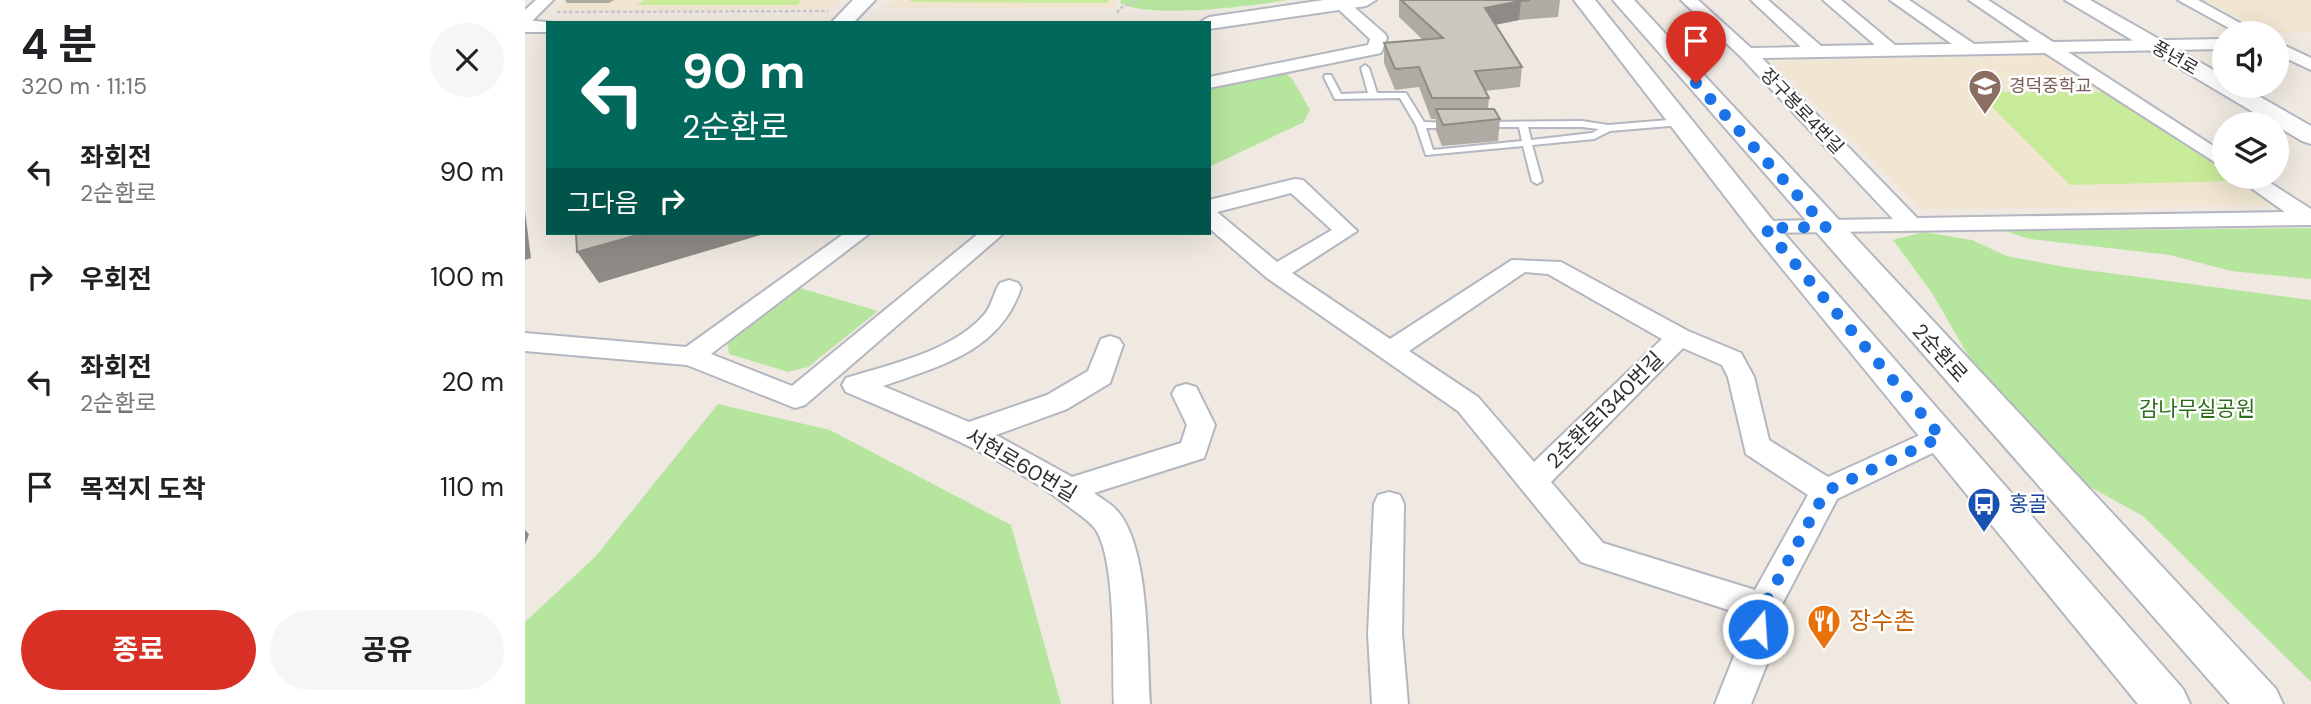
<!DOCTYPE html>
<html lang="ko">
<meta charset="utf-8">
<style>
:root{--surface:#fff;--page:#f6f6f6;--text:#202124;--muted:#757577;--accent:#d93025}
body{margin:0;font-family:"DM Sans","Noto Sans KR",sans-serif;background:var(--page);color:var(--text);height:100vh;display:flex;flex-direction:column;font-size:26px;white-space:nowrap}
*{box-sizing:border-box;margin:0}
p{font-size:23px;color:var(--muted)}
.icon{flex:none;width:38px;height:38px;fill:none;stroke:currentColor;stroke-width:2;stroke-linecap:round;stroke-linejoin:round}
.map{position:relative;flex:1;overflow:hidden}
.side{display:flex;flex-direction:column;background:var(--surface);width:525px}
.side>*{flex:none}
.hud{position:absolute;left:21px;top:21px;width:665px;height:214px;border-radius:0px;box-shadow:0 7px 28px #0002;background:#00695c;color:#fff;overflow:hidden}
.buttons{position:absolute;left:1687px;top:21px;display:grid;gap:14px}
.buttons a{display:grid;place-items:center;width:77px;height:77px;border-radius:50%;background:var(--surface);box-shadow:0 7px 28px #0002;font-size:35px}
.pin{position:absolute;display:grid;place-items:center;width:60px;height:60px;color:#fff;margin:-72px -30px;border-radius:50% 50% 50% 0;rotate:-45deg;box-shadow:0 0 7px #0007}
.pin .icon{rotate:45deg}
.me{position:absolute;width:77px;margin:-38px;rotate:18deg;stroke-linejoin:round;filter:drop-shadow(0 0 5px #0008)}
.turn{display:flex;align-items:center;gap:24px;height:147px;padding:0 21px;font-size:32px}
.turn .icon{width:91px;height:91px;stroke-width:2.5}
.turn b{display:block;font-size:49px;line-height:60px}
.then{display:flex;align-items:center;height:66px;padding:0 21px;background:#0003;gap:14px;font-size:26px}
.round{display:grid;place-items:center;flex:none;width:74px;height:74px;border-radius:37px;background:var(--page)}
.head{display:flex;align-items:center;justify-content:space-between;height:119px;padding:0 21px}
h1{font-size:42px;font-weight:700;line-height:52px}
.action{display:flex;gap:14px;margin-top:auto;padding:14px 21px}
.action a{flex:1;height:80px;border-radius:42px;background:var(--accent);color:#fff;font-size:28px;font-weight:700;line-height:80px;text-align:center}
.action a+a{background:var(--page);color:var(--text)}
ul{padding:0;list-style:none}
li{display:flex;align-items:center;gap:21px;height:105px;padding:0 21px}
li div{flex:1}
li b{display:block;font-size:26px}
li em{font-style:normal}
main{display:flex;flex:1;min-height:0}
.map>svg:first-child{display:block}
.education{fill:#f0e6d1}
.green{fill:#b6e59e}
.pitch{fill:#c9ec9a}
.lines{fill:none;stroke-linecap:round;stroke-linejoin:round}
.service-casing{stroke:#b4b7c1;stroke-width:4}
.minor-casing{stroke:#b4b7c1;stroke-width:4}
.tertiary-casing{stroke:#b4b7c1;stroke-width:4}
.path{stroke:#c9c9c9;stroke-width:2.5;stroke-dasharray:3.5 2.5;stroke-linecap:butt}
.service{fill:#fff;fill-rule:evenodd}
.minor{fill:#fff;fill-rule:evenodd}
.tertiary{fill:#fff;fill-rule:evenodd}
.wall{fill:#afaba4}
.shaded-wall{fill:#8e8b86}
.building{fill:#cbc7bf;stroke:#8e8b86;stroke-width:2}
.route{stroke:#1a73e8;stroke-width:12;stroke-dasharray:0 21.6}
.labels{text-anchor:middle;stroke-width:5;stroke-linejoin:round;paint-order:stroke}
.far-street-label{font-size:18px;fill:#2e2e2e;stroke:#fff}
.far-education-label{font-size:18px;fill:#785e54;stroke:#fff;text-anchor:start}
.street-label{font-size:21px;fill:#2e2e2e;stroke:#fff}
.park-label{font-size:21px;fill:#2c6e1b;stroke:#fff}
.transit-label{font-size:21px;fill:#164399;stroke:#fff;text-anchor:start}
.near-food-label{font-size:24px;fill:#c56008;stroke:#fff;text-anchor:start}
</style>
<main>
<section class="side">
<div class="head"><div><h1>4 분</h1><p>320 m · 11:15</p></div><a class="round"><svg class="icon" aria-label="close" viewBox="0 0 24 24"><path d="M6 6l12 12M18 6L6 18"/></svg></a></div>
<ul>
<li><svg class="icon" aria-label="left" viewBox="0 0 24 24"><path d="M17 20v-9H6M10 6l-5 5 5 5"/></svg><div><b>좌회전</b><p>2순환로</p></div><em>90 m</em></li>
<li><svg class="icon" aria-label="right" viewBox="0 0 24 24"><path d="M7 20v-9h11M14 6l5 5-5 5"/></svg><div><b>우회전</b></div><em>100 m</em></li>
<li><svg class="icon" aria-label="left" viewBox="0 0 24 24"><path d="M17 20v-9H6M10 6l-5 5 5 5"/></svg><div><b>좌회전</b><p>2순환로</p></div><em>20 m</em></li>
<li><svg class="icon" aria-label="arrive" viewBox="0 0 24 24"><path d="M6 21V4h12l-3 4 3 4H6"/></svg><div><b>목적지 도착</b></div><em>110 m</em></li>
</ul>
<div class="action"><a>종료</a><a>공유</a></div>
</section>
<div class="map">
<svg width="1786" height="704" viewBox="0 0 1786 704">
<rect width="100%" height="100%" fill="#efe9e1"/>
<g class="education">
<polygon points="40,0 316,0 306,9 31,10"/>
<polygon points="367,0 592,0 587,8 359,8"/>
<polygon points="1678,0 1786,0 1786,32 1742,33"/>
<polygon points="1527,56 1699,172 1699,177 1707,177 1750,206 1396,209 1246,61"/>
</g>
<g class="green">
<path d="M596,0H763C725,6 626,19 595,3Z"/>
<polygon points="760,73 768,80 785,110 779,122 684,167 684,90"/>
<polygon points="1786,228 1786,279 1706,271 1645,255 1505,239 1480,231"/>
<polygon points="1398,232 1447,240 1482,256 1539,267 1786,300 1786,682 1618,516 1554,481 1447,362 1407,293 1368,240"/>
<polygon points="275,288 353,311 283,367 263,372 204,354 202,341"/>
<polygon points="193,404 305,430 486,525 536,704 0,704 0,622 70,557"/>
</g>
<g class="pitch">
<polygon points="119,0 277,0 272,5 112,5"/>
<polygon points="386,0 584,0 582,3 384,2"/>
<polygon points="1452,92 1580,92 1699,171 1699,177 1714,181 1545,185"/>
</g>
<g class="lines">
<defs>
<path id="service" d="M840,65L844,68L852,93H881L899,122L930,123L932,125L927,128H901L908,150L997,141L994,127H957L955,125L960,122L1057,121L1083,125L1156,119L1161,122L1156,125L1085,131L1069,139L1007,145L1017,181L1012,184L1007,181L998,146L901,155L891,125L875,98L810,99L799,77L800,75H806L816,94L843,93L836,68ZM1003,127H1057L1074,129L1067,133L1006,140Z"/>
<g id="minor">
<polygon points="11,0 28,0 6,22 0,24 0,10"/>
<polygon points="813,0 822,1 860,34 862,38 856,53 684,88 684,77 843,45 845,39 808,4"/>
<polygon points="1156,0 1173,0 1226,48 1276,47 1226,0 1243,0 1296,46 1350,45 1298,0 1316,0 1370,45 1427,44 1365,0 1384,0 1449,44 1505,42 1444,0 1463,0 1528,42 1699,39 1699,49 1543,52 1699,153 1699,168 1520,53 1237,58 1392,218 1760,212 1711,177 1736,177 1786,209 1786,225 1231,233 1228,228 1231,223 1239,221 1368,219 1216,57"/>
<polygon points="1653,0 1673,0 1733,33 1713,33"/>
<polygon points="1752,42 1786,58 1786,70 1752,54"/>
<path d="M770,179L778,180L832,231L767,273L865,339L987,260L1036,262L1163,331L1216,353L1229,377L1244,440L1303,477L1406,430L1416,426L1426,430L1430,437L1426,444L1312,499L1255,608L1247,651L1226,704H1190L1211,651L1219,615L1056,562L933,411L742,278L684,228V200ZM766,193L807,230L752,262L692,212ZM1000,272L1023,274L1137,339L1009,462L953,397L884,351ZM1158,348L1197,365L1203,377L1221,454L1283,495L1230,590L1078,543L1026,482Z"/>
<polygon points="320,233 345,233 186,354 267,386 454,233 479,233 280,405 270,408 162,365 0,351 0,333 161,347"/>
<path d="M484,280L493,283L496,288C475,351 416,366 358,386L444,422L522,395L563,371L576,339L585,336L594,339L598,345L585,383L542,409L471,435L547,477L656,443L662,425L647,394L651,387L661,384L671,387L690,425L679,458L569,493C577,499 588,505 594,513C625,552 622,655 625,704H589C587,662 592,564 571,530C565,521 552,513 543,506C477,455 397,425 321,392L317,385L321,378C366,364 425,352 458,316C467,307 468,293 475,283Z"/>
<polygon points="864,492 875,495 879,504 877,634 883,704 847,704 843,634 849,504 853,495"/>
</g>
<g id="tertiary">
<polygon points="328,0 350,0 328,23 306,23"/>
<polygon points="799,0 851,0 841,6 684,29 684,23 674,23 684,17"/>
<polygon points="1049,0 1070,0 1249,222 1658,689 1665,704 1613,704 1229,234"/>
<polygon points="1088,0 1109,0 1751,689 1758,704 1705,704"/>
<polygon points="1540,0 1565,0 1699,76 1699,86 1716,86 1786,126 1786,144 1777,141"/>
<polygon points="0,20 31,23 23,23 23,32 0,32"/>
</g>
</defs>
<use href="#service" class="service-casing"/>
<use href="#minor" class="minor-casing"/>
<use href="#tertiary" class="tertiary-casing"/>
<g class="path">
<polyline points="32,12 303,11"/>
<polyline points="592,13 595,8 614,0"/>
</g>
<use href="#service" class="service"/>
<use href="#minor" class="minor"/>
<use href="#tertiary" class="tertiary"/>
</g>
<g class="wall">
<polygon points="40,0 89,0 84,3 42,3"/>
<polygon points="874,0 1035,0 1033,17 994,20 970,25 997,67 995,87 960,91 964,98 963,109 975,119 973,141 917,146 911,131 911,119 906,119 894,87 870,90 859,63 859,43 898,40 874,17"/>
</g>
<g class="shaded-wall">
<polygon points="996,1 994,20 959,27 960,8"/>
<polygon points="0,211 6,258 0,260"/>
<polygon points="120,233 242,233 74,283 52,252"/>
<polygon points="0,530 4,534 0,545"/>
</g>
<g class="building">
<polygon points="876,0 1005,0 996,1 960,8 997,67 950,71 964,98 907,98 894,67 870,69 859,43 918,38"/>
<polygon points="911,109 969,109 975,119 918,125"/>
<polygon points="55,233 120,233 52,252 51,234"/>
</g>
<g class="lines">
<polyline class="route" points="1171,83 1301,227 1240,228 1416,437 1301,491 1238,607 1233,629"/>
</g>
<defs>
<symbol id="school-pin" viewBox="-11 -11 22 30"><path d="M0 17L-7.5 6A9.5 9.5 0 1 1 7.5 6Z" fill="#8d6e63" stroke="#fff"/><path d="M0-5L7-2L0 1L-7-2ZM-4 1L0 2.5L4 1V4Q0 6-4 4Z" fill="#fff"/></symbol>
<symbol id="bus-pin" viewBox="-11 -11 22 30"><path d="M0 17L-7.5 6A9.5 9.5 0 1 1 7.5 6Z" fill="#1a4fb4" stroke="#fff"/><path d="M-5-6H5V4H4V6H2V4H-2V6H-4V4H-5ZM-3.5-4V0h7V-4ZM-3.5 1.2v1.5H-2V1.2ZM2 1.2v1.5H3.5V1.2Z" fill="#fff"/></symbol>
<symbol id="restaurant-pin" viewBox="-11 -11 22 30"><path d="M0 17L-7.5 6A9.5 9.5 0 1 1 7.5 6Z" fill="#e8710a" stroke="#fff"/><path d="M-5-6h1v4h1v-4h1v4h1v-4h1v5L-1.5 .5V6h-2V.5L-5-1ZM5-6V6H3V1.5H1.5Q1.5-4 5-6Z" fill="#fff"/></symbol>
</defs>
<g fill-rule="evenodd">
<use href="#school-pin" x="1441" y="67" width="38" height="52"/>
<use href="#bus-pin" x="1440" y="485" width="38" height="52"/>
<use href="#restaurant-pin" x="1280" y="602" width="38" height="52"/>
</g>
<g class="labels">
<g class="far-street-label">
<text transform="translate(1650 58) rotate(30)" y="6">풍년로</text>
<text transform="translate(1277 111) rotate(46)" y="6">장구봉로4번길</text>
</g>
<g class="far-education-label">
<text x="1484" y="92">경덕중학교</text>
</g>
<g class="street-label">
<text transform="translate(1415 353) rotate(48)" y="7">2순환로</text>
<text transform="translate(1080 410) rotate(-45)" y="7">2순환로1340번길</text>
<text transform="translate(496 465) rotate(30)" y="7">서현로60번길</text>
</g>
<g class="park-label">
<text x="1672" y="416">감나무실공원</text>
</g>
<g class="transit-label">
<text x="1484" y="511">홍골</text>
</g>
<g class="near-food-label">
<text x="1324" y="629">장수촌</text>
</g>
</g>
</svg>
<div class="buttons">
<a><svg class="icon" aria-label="sound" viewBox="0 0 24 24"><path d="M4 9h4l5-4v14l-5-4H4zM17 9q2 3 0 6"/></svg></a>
<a><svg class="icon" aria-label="layers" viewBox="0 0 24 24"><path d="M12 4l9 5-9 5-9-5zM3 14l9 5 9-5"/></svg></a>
</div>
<div class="pin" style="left:1171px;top:83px;background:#d93025"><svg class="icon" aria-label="arrive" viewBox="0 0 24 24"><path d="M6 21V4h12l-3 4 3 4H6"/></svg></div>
<svg class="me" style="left:1233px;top:629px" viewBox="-20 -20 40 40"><circle r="17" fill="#1a73e8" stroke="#fff" stroke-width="3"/><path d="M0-11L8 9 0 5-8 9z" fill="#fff"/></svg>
<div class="hud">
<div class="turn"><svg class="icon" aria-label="left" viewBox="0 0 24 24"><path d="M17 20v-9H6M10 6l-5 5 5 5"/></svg><div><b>90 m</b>2순환로</div></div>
<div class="then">그다음<svg class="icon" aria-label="right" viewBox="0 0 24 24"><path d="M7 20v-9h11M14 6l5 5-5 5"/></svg></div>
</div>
</div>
</main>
